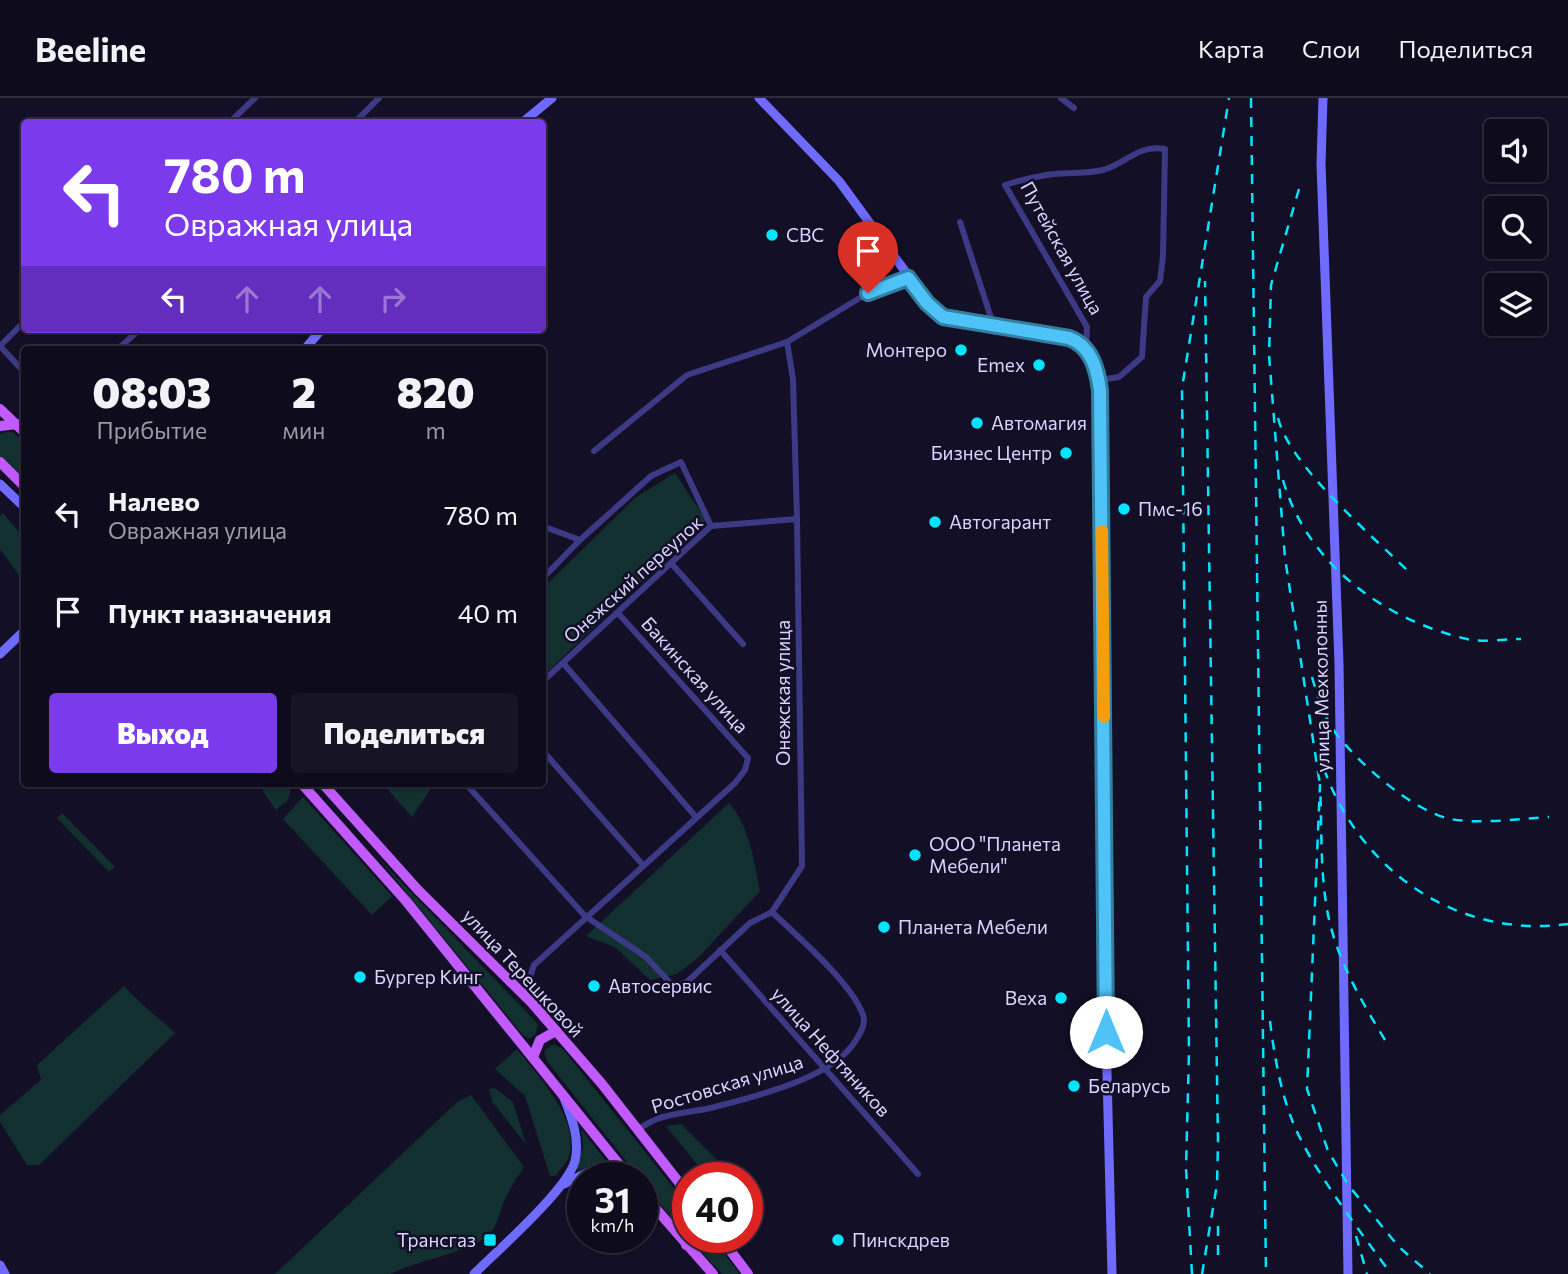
<!DOCTYPE html>
<html lang="ru">
<meta charset="utf-8">
<style>
:root{--surface:#0e0b1c;--page:#171425;--text:#f1f3f6;--muted:#9b9ba3;--line:#2e2b3b;--accent:#7c3aed}
body{margin:0;font-family:Commissioner,sans-serif;background:var(--page);color:var(--text);height:100vh;display:flex;flex-direction:column;font-size:26px;white-space:nowrap}
*{box-sizing:border-box;margin:0}
p{font-size:23px;color:var(--muted)}
.icon{flex:none;width:38px;height:38px;fill:none;stroke:currentColor;stroke-width:2;stroke-linecap:round;stroke-linejoin:round}
.map{position:relative;flex:1;overflow:hidden}
.drawer{position:absolute;left:21px;top:248px;width:525px;height:441px;display:flex;flex-direction:column;background:var(--surface);border-radius:7px;box-shadow:0 2px 5px #0004,0 0 0 2px var(--line)}
.drawer>*{flex:none}
.banner{position:absolute;left:21px;top:21px;width:525px;height:214px;border-radius:7px;box-shadow:0 2px 5px #0004,0 0 0 2px var(--line);background:#7c3aed;color:#fff;overflow:hidden}
.buttons{position:absolute;left:1484px;top:21px;display:grid;gap:14px}
.buttons a{display:grid;place-items:center;width:63px;height:63px;border-radius:7px;background:var(--surface);box-shadow:0 2px 5px #0004,0 0 0 2px var(--line);font-size:35px}
.speed{position:absolute;left:567px;top:1064px;display:flex;gap:14px;font-size:35px;font-weight:700;text-align:center}
.speed>*{display:grid;place-content:center;width:91px;height:91px;border-radius:50%;background:var(--surface);box-shadow:0 2px 5px #0004,0 0 0 2px var(--line);line-height:1}
.speed small{font-size:18px;font-weight:400}
.speed .limit{border:10px solid #d22;background:#fff;color:#111}
.pin{position:absolute;display:grid;place-items:center;width:60px;height:60px;color:#fff;margin:-72px -30px;border-radius:50% 50% 50% 0;rotate:-45deg;box-shadow:0 0 7px #0007}
.pin .icon{rotate:45deg}
.me{position:absolute;width:77px;margin:-38px;rotate:0deg;stroke-linejoin:round;filter:drop-shadow(0 0 5px #0008)}
.turn{display:flex;align-items:center;gap:24px;height:147px;padding:0 28px;font-size:32px}
.turn .icon{width:91px;height:91px;stroke-width:2.5}
.turn b{display:block;font-size:49px;line-height:60px}
.lanes{display:flex;align-items:center;height:66px;padding:0 28px;background:#0003;justify-content:center;gap:35px;direction:ltr}
.lanes .off{opacity:.35}
.eta{display:flex;justify-content:space-evenly;align-items:center;height:119px;text-align:center}
.eta b{font-size:42px;font-weight:800;line-height:49px}
.button{display:flex;gap:14px;margin-top:auto;padding:14px 28px}
.button a{flex:1;height:80px;border-radius:7px;background:var(--accent);color:#fff;font-size:28px;font-weight:800;line-height:80px;text-align:center}
.button a+a{background:var(--page);color:var(--text)}
ul{padding:0;list-style:none}
li{display:flex;align-items:center;gap:21px;height:98px;padding:0 28px}
li div{flex:1}
li b{display:block;font-size:26px}
li em{font-style:normal}
header{display:flex;align-items:center;gap:42px;box-sizing:border-box;height:98px;padding:0 35px;background:var(--surface);border-bottom:2px solid var(--line)}
header strong{font-size:33px}
nav{display:flex;gap:38px;margin-inline-start:auto;font-size:24px}
.map>svg:first-child{display:block}
.green{fill:#12302f}
.lines{fill:none;stroke-linecap:round;stroke-linejoin:round}
.street{stroke:#3d3a85;stroke-width:6}
.secondary{stroke:#6f6bff;stroke-width:9}
.primary{stroke:#c25bff;stroke-width:10}
.rail{stroke:#00e5ff;stroke-width:2.5;stroke-dasharray:10 9;stroke-linecap:butt}
.route-casing{stroke:#337fa1;stroke-width:18}
.route{stroke:#4fc3f7;stroke-width:12}
.slow{stroke:#f59e0b;stroke-width:12}
.poi-dot{fill:#00e5ff;stroke:#130f26;stroke-width:2.5}
.labels{text-anchor:middle;stroke-width:5;stroke-linejoin:round;paint-order:stroke}
.poi-label{font-size:19px;fill:#d9d4ff;stroke:#130f26;text-anchor:start}
.street-label{font-size:19px;fill:#d9d4ff;stroke:#130f26}
</style>
<header>
<strong>Beeline</strong>
<nav><a>Карта</a><a>Слои</a><a>Поделиться</a></nav>
</header>
<div class="map">
<svg width="1568" height="1176" viewBox="0 0 1568 1176">
<rect width="100%" height="100%" fill="#130f26"/>
<g class="green">
<polygon points="7,334 13,334 24,345 24,382 0,359 0,336"/>
<polygon points="675,375 706,422 543,578 543,490 635,400"/>
<polygon points="3,415 24,440 24,484 0,451 0,418"/>
<polygon points="258,686 292,686 288,702 276,712"/>
<polygon points="383,686 434,686 412,719"/>
<polygon points="303,699 392,798 372,817 283,721"/>
<path d="M729,705C750,729 754,763 760,793L698,860L677,876L650,882L615,849L586,838Z"/>
<polygon points="62,715 115,769 109,774 57,720"/>
<polygon points="379,761 538,926 535,937 529,941 523,937"/>
<path d="M124,888C140,906 158,919 175,935L39,1067H27L0,1024V1017L41,982L37,967Z"/>
<polygon points="553,946 563,951 688,1108 688,1132 683,1133 676,1126 547,963 544,953"/>
<path d="M517,951C537,977 583,1024 568,1061C566,1066 559,1073 555,1078H550L525,998L495,971Z"/>
<polygon points="495,990 513,1004 526,1046 493,1005 489,991"/>
<path d="M471,997L524,1069C518,1078 512,1087 507,1097C501,1108 499,1123 492,1133C477,1154 415,1162 391,1176H275L456,1005Z"/>
<polygon points="681,1026 731,1076 734,1080 708,1080 666,1028"/>
<polygon points="581,1031 616,1076 589,1069 577,1072 583,1047"/>
<polygon points="708,1141 716,1145 740,1176 722,1176 700,1152 702,1145"/>
</g>
<g class="lines">
<g class="street">
<polyline points="1061,0 1074,10"/>
<polyline points="230,24 255,0"/>
<polyline points="355,24 379,0"/>
<polyline points="960,124 994,229"/>
<polyline points="0,248 24,274"/>
<polyline points="0,248 24,224"/>
<path d="M1086,251L1087,229L1005,87C1021,82 1037,78 1054,76C1070,74 1088,76 1103,72C1125,66 1139,46 1165,51L1163,158L1160,183L1146,199L1142,259L1119,279L1099,282"/>
<polyline points="117,252 140,231"/>
<polyline points="594,353 687,277 787,244 868,195 908,180"/>
<polyline points="542,428 580,442 651,378 681,364 711,428"/>
<polyline points="671,465 743,546"/>
<polyline points="542,481 580,442"/>
<polyline points="563,565 696,719"/>
<polyline points="542,584 711,428 797,421"/>
<polyline points="542,652 643,767"/>
<polyline points="466,686 585,818 646,859 675,890 688,883 750,825 772,814 802,768 797,421 793,281 787,244"/>
<polyline points="720,852 918,1076"/>
<polyline points="524,897 534,867 735,685 745,672 748,660 618,515"/>
<path d="M638,1031C644,1028 651,1023 657,1021C675,1014 696,1014 715,1009C756,998 834,980 856,942C861,934 866,926 863,917C852,885 797,838 772,814"/>
</g>
<g class="secondary">
<path d="M759,0L839,83L932,210L943,219L959,223C988,228 1068,230 1086,251C1096,262 1098,279 1100,292L1106,934L1112,1176"/>
<polyline points="1323,0 1321,66 1339,566 1348,1176"/>
<polyline points="523,24 552,0"/>
<polyline points="304,252 322,231"/>
<polyline points="0,386 24,409"/>
<polyline points="0,556 24,533"/>
<polyline points="564,1086 588,1074 610,1080"/>
<polyline points="0,1167 5,1176"/>
<path d="M474,1176C498,1152 567,1092 575,1063C580,1041 572,1020 564,1000"/>
</g>
<g class="primary">
<polyline points="0,311 24,334"/>
<polyline points="0,328 17,326"/>
<polyline points="0,364 24,388"/>
<polyline points="302,686 406,803 630,1080"/>
<polyline points="323,686 418,792 531,904 602,986 688,1096"/>
<polyline points="533,959 540,942 556,933"/>
<polyline points="642,1095 713,1176"/>
<polyline points="720,1139 748,1176"/>
<polyline points="686,1147 695,1139"/>
</g>
<g class="rail">
<polyline points="1251,0 1266,1176"/>
<polyline points="1299,91 1271,187 1269,257 1285,460 1320,687"/>
<path d="M1278,320C1290,369 1374,439 1412,477"/>
<path d="M1283,382C1307,466 1384,522 1467,541C1484,545 1504,541 1521,541"/>
<path d="M1312,579C1318,600 1325,622 1338,638C1362,668 1409,709 1446,720C1474,727 1519,721 1549,719"/>
<path d="M1324,671C1361,774 1458,841 1568,826"/>
<path d="M1270,923C1274,956 1280,991 1292,1022C1310,1069 1361,1134 1391,1176"/>
<path d="M1385,942C1359,899 1333,855 1326,805C1320,766 1322,726 1320,687L1307,991L1328,1053L1349,1088L1399,1149L1430,1176"/>
<polyline points="1218,1128 1218,1166"/>
<polyline points="1356,1138 1367,1176"/>
<polyline points="1192,1176 1186,1070 1189,954 1182,290 1229,0"/>
<polyline points="1202,1176 1217,1086 1218,1045 1205,183"/>
</g>
</g>
<g class="lines">
<defs>
<path id="route" d="M868,195L908,180L927,205L943,219L1069,240C1091,248 1097,270 1100,292L1106,934"/>
</defs>
<use href="#route" class="route-casing"/>
<use href="#route" class="route"/>
<polyline class="slow" points="1102,433 1104,619"/>
</g>
<g class="poi-dot">
<circle cx="772" cy="137" r="7"/>
<circle cx="961" cy="252" r="7"/>
<circle cx="1039" cy="267" r="7"/>
<circle cx="977" cy="325" r="7"/>
<circle cx="1066" cy="355" r="7"/>
<circle cx="1124" cy="411" r="7"/>
<circle cx="935" cy="424" r="7"/>
<circle cx="915" cy="757" r="7"/>
<circle cx="884" cy="829" r="7"/>
<circle cx="360" cy="879" r="7"/>
<circle cx="594" cy="888" r="7"/>
<circle cx="1061" cy="900" r="7"/>
<circle cx="1074" cy="988" r="7"/>
<rect x="483" y="1135" width="14" height="14" rx="3.5"/>
<circle cx="838" cy="1142" r="7"/>
</g>
<g class="labels">
<g class="poi-label">
<text x="786" y="144">СВС</text>
<text x="947" y="259" text-anchor="end">Монтеро</text>
<text x="1025" y="274" text-anchor="end">Emex</text>
<text x="991" y="332">Автомагия</text>
<text x="1052" y="362" text-anchor="end">Бизнес Центр</text>
<text x="1138" y="418">Пмс-16</text>
<text x="949" y="431">Автогарант</text>
<text x="929" y="753">ООО "Планета<tspan x="929" dy="22">Мебели"</tspan></text>
<text x="898" y="836">Планета Мебели</text>
<text x="374" y="886">Бургер Кинг</text>
<text x="608" y="895">Автосервис</text>
<text x="1047" y="907" text-anchor="end">Веха</text>
<text x="1088" y="995">Беларусь</text>
<text x="476" y="1149" text-anchor="end">Трансгаз</text>
<text x="852" y="1149">Пинскдрев</text>
</g>
<g class="street-label">
<text transform="translate(1062 150) rotate(61)" y="7">Путейская улица</text>
<text transform="translate(633 481) rotate(-42)" y="7">Онежский переулок</text>
<text transform="translate(695 577) rotate(48)" y="7">Бакинская улица</text>
<text transform="translate(1321 588) rotate(-91)" y="7">улица Мехколонны</text>
<text transform="translate(783 595) rotate(-90)" y="7">Онежская улица</text>
<text transform="translate(523 875) rotate(47)" y="7">улица Терешковой</text>
<text transform="translate(831 954) rotate(48)" y="7">улица Нефтяников</text>
<text transform="translate(727 986) rotate(-17)" y="7">Ростовская улица</text>
</g>
</g>
</svg>
<div class="buttons">
<a><svg class="icon" aria-label="sound" viewBox="0 0 24 24"><path d="M4 9h4l5-4v14l-5-4H4zM17 9q2 3 0 6"/></svg></a>
<a><svg class="icon" aria-label="search" viewBox="0 0 24 24"><circle cx="10" cy="10" r="6"/><path d="M15 15l6 6"/></svg></a>
<a><svg class="icon" aria-label="layers" viewBox="0 0 24 24"><path d="M12 4l9 5-9 5-9-5zM3 14l9 5 9-5"/></svg></a>
</div>
<div class="speed"><div>31<small>km/h</small></div><div class="limit">40</div></div>
<div class="pin" style="left:868px;top:195px;background:#d93025"><svg class="icon" aria-label="arrive" viewBox="0 0 24 24"><path d="M6 21V4h12l-3 4 3 4H6"/></svg></div>
<svg class="me" style="left:1106px;top:934px" viewBox="-20 -20 40 40"><circle r="19" fill="#fff"/><path d="M0-13L10 11 0 6-10 11z" fill="#4fc3f7"/></svg>
<div class="banner">
<div class="turn"><svg class="icon" aria-label="left" viewBox="0 0 24 24"><path d="M17 20v-9H6M10 6l-5 5 5 5"/></svg><div><b>780 m</b>Овражная улица</div></div>
<div class="lanes"><svg class="icon" aria-label="left" viewBox="0 0 24 24"><path d="M17 20v-9H6M10 6l-5 5 5 5"/></svg><svg class="icon off" aria-label="ahead" viewBox="0 0 24 24"><path d="M12 20V5M6 11l6-6 6 6"/></svg><svg class="icon off" aria-label="ahead" viewBox="0 0 24 24"><path d="M12 20V5M6 11l6-6 6 6"/></svg><svg class="icon off" aria-label="right" viewBox="0 0 24 24"><path d="M7 20v-9h11M14 6l5 5-5 5"/></svg></div>
</div>
<section class="drawer">
<div class="eta">
<div><b>08:03</b><p>Прибытие</p></div>
<div><b>2</b><p>мин</p></div>
<div><b>820</b><p>m</p></div>
</div>
<ul>
<li><svg class="icon" aria-label="left" viewBox="0 0 24 24"><path d="M17 20v-9H6M10 6l-5 5 5 5"/></svg><div><b>Налево</b><p>Овражная улица</p></div><em>780 m</em></li>
<li><svg class="icon" aria-label="arrive" viewBox="0 0 24 24"><path d="M6 21V4h12l-3 4 3 4H6"/></svg><div><b>Пункт назначения</b></div><em>40 m</em></li>
</ul>
<div class="button"><a>Выход</a><a>Поделиться</a></div>
</section>
</div>
